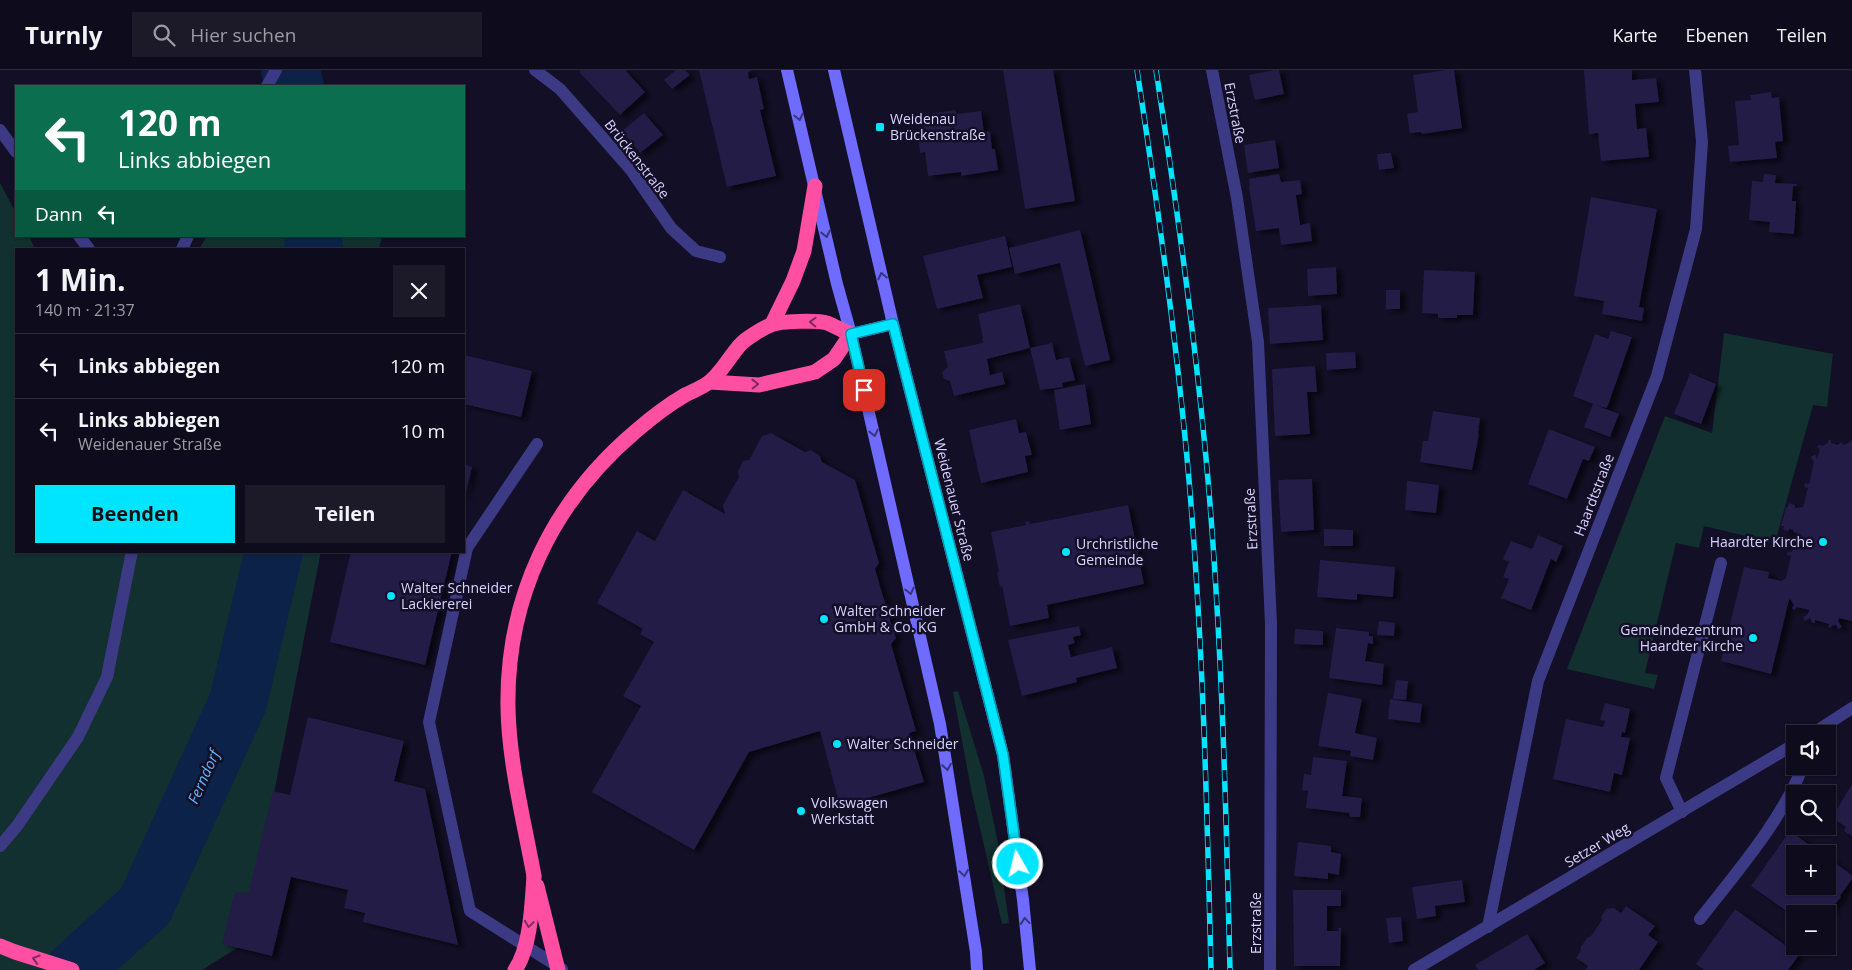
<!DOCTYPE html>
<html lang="de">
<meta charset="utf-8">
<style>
:root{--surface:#0e0b1c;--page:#1c1929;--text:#f1f3f6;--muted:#9b9ba3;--line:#2e2b3b;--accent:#00e5ff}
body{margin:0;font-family:"Open Sans",sans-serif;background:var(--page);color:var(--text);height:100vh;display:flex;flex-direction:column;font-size:19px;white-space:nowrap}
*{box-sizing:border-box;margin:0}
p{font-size:16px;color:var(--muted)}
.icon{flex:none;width:28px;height:28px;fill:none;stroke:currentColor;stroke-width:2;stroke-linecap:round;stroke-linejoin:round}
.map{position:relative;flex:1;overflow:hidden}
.drawer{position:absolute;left:15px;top:178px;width:450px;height:305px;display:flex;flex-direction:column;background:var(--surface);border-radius:0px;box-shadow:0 1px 4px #0004,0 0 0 1px var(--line)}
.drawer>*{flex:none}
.top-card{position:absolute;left:15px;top:15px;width:450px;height:152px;border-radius:0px;box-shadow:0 1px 4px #0004,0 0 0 1px var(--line);background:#0b6e4f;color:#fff;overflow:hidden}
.tools{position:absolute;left:1786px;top:655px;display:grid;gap:10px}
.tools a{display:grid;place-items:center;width:50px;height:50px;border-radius:0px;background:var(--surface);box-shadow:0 1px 4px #0004,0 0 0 1px var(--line);font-size:25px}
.pin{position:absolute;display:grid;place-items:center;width:42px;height:42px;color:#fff;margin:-21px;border-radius:10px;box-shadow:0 2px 8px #0006}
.me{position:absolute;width:55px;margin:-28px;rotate:352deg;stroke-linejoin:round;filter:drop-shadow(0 0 4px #0008)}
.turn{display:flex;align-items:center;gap:18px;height:105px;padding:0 20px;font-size:22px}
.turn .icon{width:65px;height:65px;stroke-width:2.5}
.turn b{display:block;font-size:35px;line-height:42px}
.then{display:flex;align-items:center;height:48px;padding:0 20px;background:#0003;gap:10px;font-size:19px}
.round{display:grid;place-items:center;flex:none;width:52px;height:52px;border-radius:0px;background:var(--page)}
.overview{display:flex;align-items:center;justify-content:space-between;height:85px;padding:0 20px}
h1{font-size:30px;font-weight:700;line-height:38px}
.action{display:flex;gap:10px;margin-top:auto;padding:10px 20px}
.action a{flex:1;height:58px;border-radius:0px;background:var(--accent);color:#111;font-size:20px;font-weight:700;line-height:58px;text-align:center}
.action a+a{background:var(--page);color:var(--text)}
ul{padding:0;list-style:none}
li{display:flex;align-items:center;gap:15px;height:65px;padding:0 20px;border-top:1px solid var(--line)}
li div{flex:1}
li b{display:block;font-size:19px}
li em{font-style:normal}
header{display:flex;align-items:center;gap:30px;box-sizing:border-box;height:70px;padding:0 25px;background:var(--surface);border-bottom:1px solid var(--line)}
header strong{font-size:24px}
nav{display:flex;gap:28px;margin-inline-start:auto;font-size:18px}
.search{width:350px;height:45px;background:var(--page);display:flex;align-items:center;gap:12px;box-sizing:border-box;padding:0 18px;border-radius:0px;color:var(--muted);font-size:19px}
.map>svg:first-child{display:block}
.green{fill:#12302f}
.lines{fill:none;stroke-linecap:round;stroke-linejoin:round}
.river{stroke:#0c2248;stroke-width:58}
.building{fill:#241b47;filter:url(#shadow)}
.lane{stroke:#3d3a85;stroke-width:12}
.street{stroke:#3d3a85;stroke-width:12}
.secondary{stroke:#6f6bff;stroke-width:12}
.highway{stroke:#ff4fa3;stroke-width:15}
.rail-casing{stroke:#00e5ff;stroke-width:5.5}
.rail{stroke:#130f26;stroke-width:4;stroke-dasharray:11;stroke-linecap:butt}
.highway-bridge{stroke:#ff4fa3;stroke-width:15}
.oneway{stroke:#38347d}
.oneway2{stroke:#7d2c5e}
.route-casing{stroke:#0095a6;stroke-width:12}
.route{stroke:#00e5ff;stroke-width:9}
.poi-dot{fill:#00e5ff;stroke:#130f26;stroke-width:2}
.labels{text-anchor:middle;stroke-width:5;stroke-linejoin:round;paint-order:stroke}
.street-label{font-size:14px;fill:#d9d4ff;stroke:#130f26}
.poi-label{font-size:14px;fill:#d9d4ff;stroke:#130f26;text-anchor:start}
.water-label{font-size:15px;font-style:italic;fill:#62b6ff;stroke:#130f26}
</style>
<header>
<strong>Turnly</strong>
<div class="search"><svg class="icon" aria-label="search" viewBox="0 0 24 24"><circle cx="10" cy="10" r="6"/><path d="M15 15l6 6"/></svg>Hier suchen</div>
<nav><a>Karte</a><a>Ebenen</a><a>Teilen</a></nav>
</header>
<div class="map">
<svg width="1852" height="900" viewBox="0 0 1852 900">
<defs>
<filter id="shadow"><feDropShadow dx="5.5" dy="3" stdDeviation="2.5" flood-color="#0009"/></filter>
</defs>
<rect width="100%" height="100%" fill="#130f26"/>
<g class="green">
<polygon points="0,113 16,143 16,166 29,166 35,179 16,179 16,481 321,481 245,873 202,900 0,900"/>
<polygon points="207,166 382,166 379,179 199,179"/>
<polygon points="1724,263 1833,284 1827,337 1813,335 1775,473 1704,456 1699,478 1676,473 1645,603 1658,605 1654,619 1567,599 1665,346 1712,363"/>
<polygon points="958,621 984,706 997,768 1009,853 1002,854 971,719 953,622"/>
</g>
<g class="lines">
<g class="river">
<polyline points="290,0 295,16"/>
<polyline points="313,166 314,179"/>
<polyline points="74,900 145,836 238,632 274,481"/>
</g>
</g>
<g class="building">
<polygon points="581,0 627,0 626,1 645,22 620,45 579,2"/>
<polygon points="676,0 685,0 690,5 672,19 664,10"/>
<polygon points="699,0 753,0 748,2 749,9 757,7 764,39 760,40 776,106 727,117"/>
<polygon points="1003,0 1053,0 1075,131 1025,139"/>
<polygon points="1274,0 1279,0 1284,24 1255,30 1249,5"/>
<polygon points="1446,0 1454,0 1462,58 1422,64 1421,62 1410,63 1407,44 1418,42 1413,5"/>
<polygon points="1584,0 1632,0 1632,10 1656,8 1659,32 1635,34 1637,59 1646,58 1649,87 1601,91 1598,63 1589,64"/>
<polygon points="1771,22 1772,28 1779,27 1783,71 1775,72 1777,88 1730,92 1728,76 1739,75 1735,31 1751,30 1750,25"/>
<polygon points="955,40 957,44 981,41 984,62 990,61 992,79 995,79 998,100 961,106 961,102 928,106 925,82 920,83 918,65 925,65 922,45"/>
<polygon points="644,43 663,65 640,83 622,61"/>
<polygon points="1275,70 1279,98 1248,103 1244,75"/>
<polygon points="1391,83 1394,98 1379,100 1377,84"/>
<polygon points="1279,104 1281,112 1300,110 1302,124 1296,125 1300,155 1310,153 1312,171 1281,175 1279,158 1256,161 1249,117 1250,117 1249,109"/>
<polygon points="1764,104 1776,105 1775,113 1797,114 1797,116 1793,116 1792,131 1796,131 1794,164 1769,162 1770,152 1749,150 1752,111 1763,112"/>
<polygon points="1591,127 1657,139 1639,237 1644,238 1642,251 1602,244 1604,231 1574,226"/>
<polygon points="1080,160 1110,290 1085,296 1060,193 1015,204 1009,178"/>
<polygon points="1005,166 1012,197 977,205 983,228 937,239 923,186"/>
<polygon points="1336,197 1337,224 1308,226 1307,199"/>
<polygon points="1424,200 1475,202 1473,245 1457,245 1457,248 1438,248 1438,244 1422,243"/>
<rect x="1386" y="220" width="14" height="19"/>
<polygon points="1020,234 1030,278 987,289 990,305 1002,302 1005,314 954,326 950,311 944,309 942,302 948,297 944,281 983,273 982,268 983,268 978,244"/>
<polygon points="1321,235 1323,270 1270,274 1268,238"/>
<polygon points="1611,261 1632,267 1607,338 1598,336 1619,344 1610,367 1584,357 1593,334 1573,326 1595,264 1608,269"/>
<polygon points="1052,273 1056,290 1069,287 1075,310 1062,313 1063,317 1040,320 1030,278"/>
<polygon points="1355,282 1356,298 1327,300 1326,283"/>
<polygon points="464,285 532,301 521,347 464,334"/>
<polygon points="1315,296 1317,322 1307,322 1310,364 1275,366 1272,299"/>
<polygon points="1690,303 1716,314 1701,354 1674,344"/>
<polygon points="1085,314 1091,354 1060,360 1054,320"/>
<polygon points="1433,341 1480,348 1478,364 1479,364 1472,400 1420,392 1423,371 1428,371"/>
<polygon points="1016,349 1019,363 1026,362 1032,385 1025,386 1028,402 981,413 969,360"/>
<polygon points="1549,359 1595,377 1589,391 1583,389 1567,429 1528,414"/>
<polygon points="771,363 805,382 811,380 820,386 822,392 855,410 879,493 875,499 887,540 890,541 890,550 896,568 891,574 916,661 909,663 924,712 840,736 820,661 749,682 694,780 592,722 641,636 623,626 654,572 640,564 643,559 597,533 637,461 655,471 683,420 725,444 723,435 739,407 738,401 743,391 749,390 762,366"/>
<polygon points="1828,370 1831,370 1831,373 1838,375 1841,372 1844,375 1852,371 1852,551 1839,548 1838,551 1842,557 1838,559 1835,554 1834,556 1832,555 1831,558 1828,557 1829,554 1815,550 1815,553 1812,553 1810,548 1805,551 1803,547 1808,544 1809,540 1797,537 1794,540 1792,538 1794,535 1790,529 1789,530 1771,604 1721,591 1744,497 1769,502 1768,508 1781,511 1786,508 1791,486 1787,485 1788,481 1792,482 1797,463 1793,462 1793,460 1789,459 1789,461 1783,460 1784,456 1781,456 1786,437 1788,437 1789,433 1795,435 1795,438 1803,437 1808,418 1804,417 1805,413 1809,414 1814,392 1811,387 1815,384 1817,389 1820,379 1817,377 1820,374 1822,376 1828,373"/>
<polygon points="464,394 472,397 464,430"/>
<polygon points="1312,409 1314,460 1281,462 1278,410"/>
<polygon points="1407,411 1439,415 1436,443 1405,440"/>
<polygon points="1128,435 1144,514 1047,535 1049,548 1010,556 1002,516 1000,517 997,502 999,502 991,462 1026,455 1025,452 1029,451 1030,454"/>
<polygon points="1324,459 1353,460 1353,476 1324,476"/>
<polygon points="1538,465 1563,476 1556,492 1551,489 1531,540 1501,528 1509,509 1503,507 1509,492 1503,489 1511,471 1532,479"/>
<polygon points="351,481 452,481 425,595 330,572"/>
<polygon points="1320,490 1395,497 1393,527 1357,524 1357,530 1317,527"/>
<polygon points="1379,551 1395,553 1394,566 1377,565"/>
<polygon points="1079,556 1081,565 1073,567 1075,573 1068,575 1071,587 1112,577 1117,598 1076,608 1077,612 1022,626 1008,570"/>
<polygon points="1336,558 1369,562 1369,566 1373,566 1373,574 1368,573 1365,591 1384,594 1382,615 1329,608"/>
<polygon points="1295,559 1323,561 1323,575 1294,574"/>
<polygon points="1396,610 1408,611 1406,630 1393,629"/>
<polygon points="1328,623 1362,629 1355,663 1377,668 1373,690 1350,686 1351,681 1318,676"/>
<polygon points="1390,629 1422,634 1420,653 1388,649"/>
<polygon points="1605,633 1630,639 1625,663 1622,662 1621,667 1630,668 1622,705 1614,703 1610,722 1553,709 1566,649 1603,657 1605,651 1600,650"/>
<polygon points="308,647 404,671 394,711 425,719 458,875 363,852 365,843 344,838 348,820 291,807 272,886 222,874 235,821 248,825 273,721 290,725"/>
<polygon points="1313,687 1347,691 1342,726 1362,728 1360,747 1350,747 1349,743 1306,738 1308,721 1302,720 1304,704 1311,705"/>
<polygon points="1852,714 1852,766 1844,761 1846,757 1832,748"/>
<polygon points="1790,761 1822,784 1795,784 1795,816 1828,816 1828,788 1852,805 1852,809 1840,826 1841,827 1827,844 1795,844 1795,847 1751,816"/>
<polygon points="1298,772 1331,776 1331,782 1341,784 1339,805 1328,803 1328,809 1294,806"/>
<polygon points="1462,810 1465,832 1435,836 1436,846 1417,849 1412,817"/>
<polygon points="1293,820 1341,820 1341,836 1327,836 1327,861 1339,861 1338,858 1341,858 1340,896 1294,896"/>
<polygon points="1626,836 1655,856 1648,865 1658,872 1639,900 1585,900 1588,896 1576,888 1580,882 1581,877 1587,868 1592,865 1602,850 1601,847 1606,839 1614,838 1621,843"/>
<polygon points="1735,839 1799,885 1788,900 1704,900 1696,894"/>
<polygon points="1401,847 1403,871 1389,873 1386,848"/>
<polygon points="1527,864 1545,893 1534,900 1478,900 1475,895"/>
</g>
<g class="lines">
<g class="lane">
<polyline points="537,374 467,478 429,652 470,841 562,899"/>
<polyline points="1682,742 1666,708 1721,493"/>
<path d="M1700,849C1736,803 1782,750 1803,696"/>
</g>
<g class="street">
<polyline points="535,0 560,19 631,100 671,158 696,181 720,187"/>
<polyline points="1212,0 1237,128 1258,272 1271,554 1270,900"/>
<polyline points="267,16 276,0"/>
<polyline points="0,60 16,82"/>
<polyline points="79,166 89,179"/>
<polyline points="182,179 188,166"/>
<polyline points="1812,664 1852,638"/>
<polyline points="0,776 17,756 78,667 107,607 132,481"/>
<polyline points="1488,857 1538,611 1657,306 1696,159 1702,72 1695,0"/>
<polyline points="1414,900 1795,674"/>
</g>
<g class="secondary">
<polyline points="787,0 837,214 851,264 940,654 976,882 977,900"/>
<polyline points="834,0 893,254 1003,685 1023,830 1030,900"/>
<polyline points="851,264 893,254"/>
</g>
<g class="highway">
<polyline points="772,254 793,211 804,181 815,116"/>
<path d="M534,806C524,751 509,693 508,638C506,528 552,432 636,361C651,348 668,335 685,325C693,321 701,318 708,313C720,305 730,286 740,275C745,269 763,258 771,255C780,251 818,250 827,253C835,256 843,261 851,264L834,289L815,302L759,315L710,312"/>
<polyline points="0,876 15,882 72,900"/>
</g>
<defs>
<g id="rail">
<path d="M1137,0C1158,136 1177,273 1189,410C1203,573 1207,736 1211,900"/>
<path d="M1156,0C1177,136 1196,273 1208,410C1222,573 1226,737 1230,900"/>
</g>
</defs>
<use href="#rail" class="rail-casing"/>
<use href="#rail" class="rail"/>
<g class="highway-bridge">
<polyline points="537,816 558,900"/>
<path d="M515,900C531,877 532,833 534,806"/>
</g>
</g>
<defs><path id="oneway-chevron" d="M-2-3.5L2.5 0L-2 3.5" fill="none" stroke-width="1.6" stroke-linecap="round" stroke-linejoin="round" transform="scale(1.25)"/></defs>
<g class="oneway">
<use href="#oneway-chevron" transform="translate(799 47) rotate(77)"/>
<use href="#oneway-chevron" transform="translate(826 164) rotate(77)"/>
<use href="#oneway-chevron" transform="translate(882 206) rotate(-103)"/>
<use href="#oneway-chevron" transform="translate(874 363) rotate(77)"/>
<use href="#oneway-chevron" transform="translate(910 521) rotate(77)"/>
<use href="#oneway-chevron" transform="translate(947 697) rotate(81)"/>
<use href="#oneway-chevron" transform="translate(964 803) rotate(82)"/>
<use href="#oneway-chevron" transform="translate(1025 851) rotate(-95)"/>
</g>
<g class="oneway2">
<use href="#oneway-chevron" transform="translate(813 252) rotate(-178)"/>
<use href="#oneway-chevron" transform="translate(755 314) rotate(-1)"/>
<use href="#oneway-chevron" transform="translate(529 854) rotate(98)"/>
<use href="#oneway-chevron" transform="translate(36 889) rotate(-163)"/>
</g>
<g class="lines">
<defs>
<polyline id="route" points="864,320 851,264 893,254 1003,685 1018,794"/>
</defs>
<use href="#route" class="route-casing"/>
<use href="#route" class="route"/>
</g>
<g class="poi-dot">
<rect x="875" y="52" width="10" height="10" rx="2.5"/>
<circle cx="1823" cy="472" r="5"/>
<circle cx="1066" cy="482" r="5"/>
<circle cx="391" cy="526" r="5"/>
<circle cx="824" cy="549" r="5"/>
<circle cx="1753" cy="568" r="5"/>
<circle cx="837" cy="674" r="5"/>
<circle cx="801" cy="741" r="5"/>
</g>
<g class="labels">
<g class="street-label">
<text transform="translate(1235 43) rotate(79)" y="5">Erzstraße</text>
<text transform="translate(637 89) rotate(52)" y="5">Brückenstraße</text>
<text transform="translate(1594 425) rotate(-69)" y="5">Haardtstraße</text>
<text transform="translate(954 430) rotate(76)" y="5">Weidenauer Straße</text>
<text transform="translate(1251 449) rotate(-93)" y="5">Erzstraße</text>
<text transform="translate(1597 775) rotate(-31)" y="5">Setzer Weg</text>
<text transform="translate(1256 853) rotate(-90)" y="5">Erzstraße</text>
</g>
<g class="poi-label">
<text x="890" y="54">Weidenau<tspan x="890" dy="16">Brückenstraße</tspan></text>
<text x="1813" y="477" text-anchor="end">Haardter Kirche</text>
<text x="1076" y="479">Urchristliche<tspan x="1076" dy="16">Gemeinde</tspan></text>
<text x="401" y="523">Walter Schneider<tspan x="401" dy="16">Lackiererei</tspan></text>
<text x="834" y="546">Walter Schneider<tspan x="834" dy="16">GmbH &amp; Co. KG</tspan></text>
<text x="1743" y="565" text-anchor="end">Gemeindezentrum<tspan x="1743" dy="16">Haardter Kirche</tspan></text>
<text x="847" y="679">Walter Schneider</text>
<text x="811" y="738">Volkswagen<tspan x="811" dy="16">Werkstatt</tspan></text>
</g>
<g class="water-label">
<text transform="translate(204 707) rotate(-66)" y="5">Ferndorf</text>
</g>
</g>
</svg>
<div class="tools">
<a><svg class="icon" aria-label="sound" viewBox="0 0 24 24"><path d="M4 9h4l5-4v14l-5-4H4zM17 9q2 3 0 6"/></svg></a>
<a><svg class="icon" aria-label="search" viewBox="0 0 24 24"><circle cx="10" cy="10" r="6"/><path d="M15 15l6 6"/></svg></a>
<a>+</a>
<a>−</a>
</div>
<div class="pin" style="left:864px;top:320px;background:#d93025"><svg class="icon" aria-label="arrive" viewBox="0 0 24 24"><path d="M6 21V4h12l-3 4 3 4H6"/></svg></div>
<svg class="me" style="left:1018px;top:794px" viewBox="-20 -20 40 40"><circle r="17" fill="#00e5ff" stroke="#fff" stroke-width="3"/><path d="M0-11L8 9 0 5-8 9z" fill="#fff"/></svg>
<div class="top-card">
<div class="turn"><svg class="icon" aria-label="left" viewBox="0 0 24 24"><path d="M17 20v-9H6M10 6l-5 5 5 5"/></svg><div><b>120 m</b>Links abbiegen</div></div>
<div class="then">Dann<svg class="icon" aria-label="left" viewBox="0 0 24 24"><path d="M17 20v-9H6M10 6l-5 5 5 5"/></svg></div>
</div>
<section class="drawer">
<div class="overview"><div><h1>1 Min.</h1><p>140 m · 21:37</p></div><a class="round"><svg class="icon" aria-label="close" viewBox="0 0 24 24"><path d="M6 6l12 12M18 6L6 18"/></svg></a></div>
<ul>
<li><svg class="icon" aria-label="left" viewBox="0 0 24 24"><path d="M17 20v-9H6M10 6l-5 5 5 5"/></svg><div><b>Links abbiegen</b></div><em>120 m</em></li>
<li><svg class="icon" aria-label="left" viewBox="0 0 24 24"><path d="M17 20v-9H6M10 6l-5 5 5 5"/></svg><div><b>Links abbiegen</b><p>Weidenauer Straße</p></div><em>10 m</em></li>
</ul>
<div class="action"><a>Beenden</a><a>Teilen</a></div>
</section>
</div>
